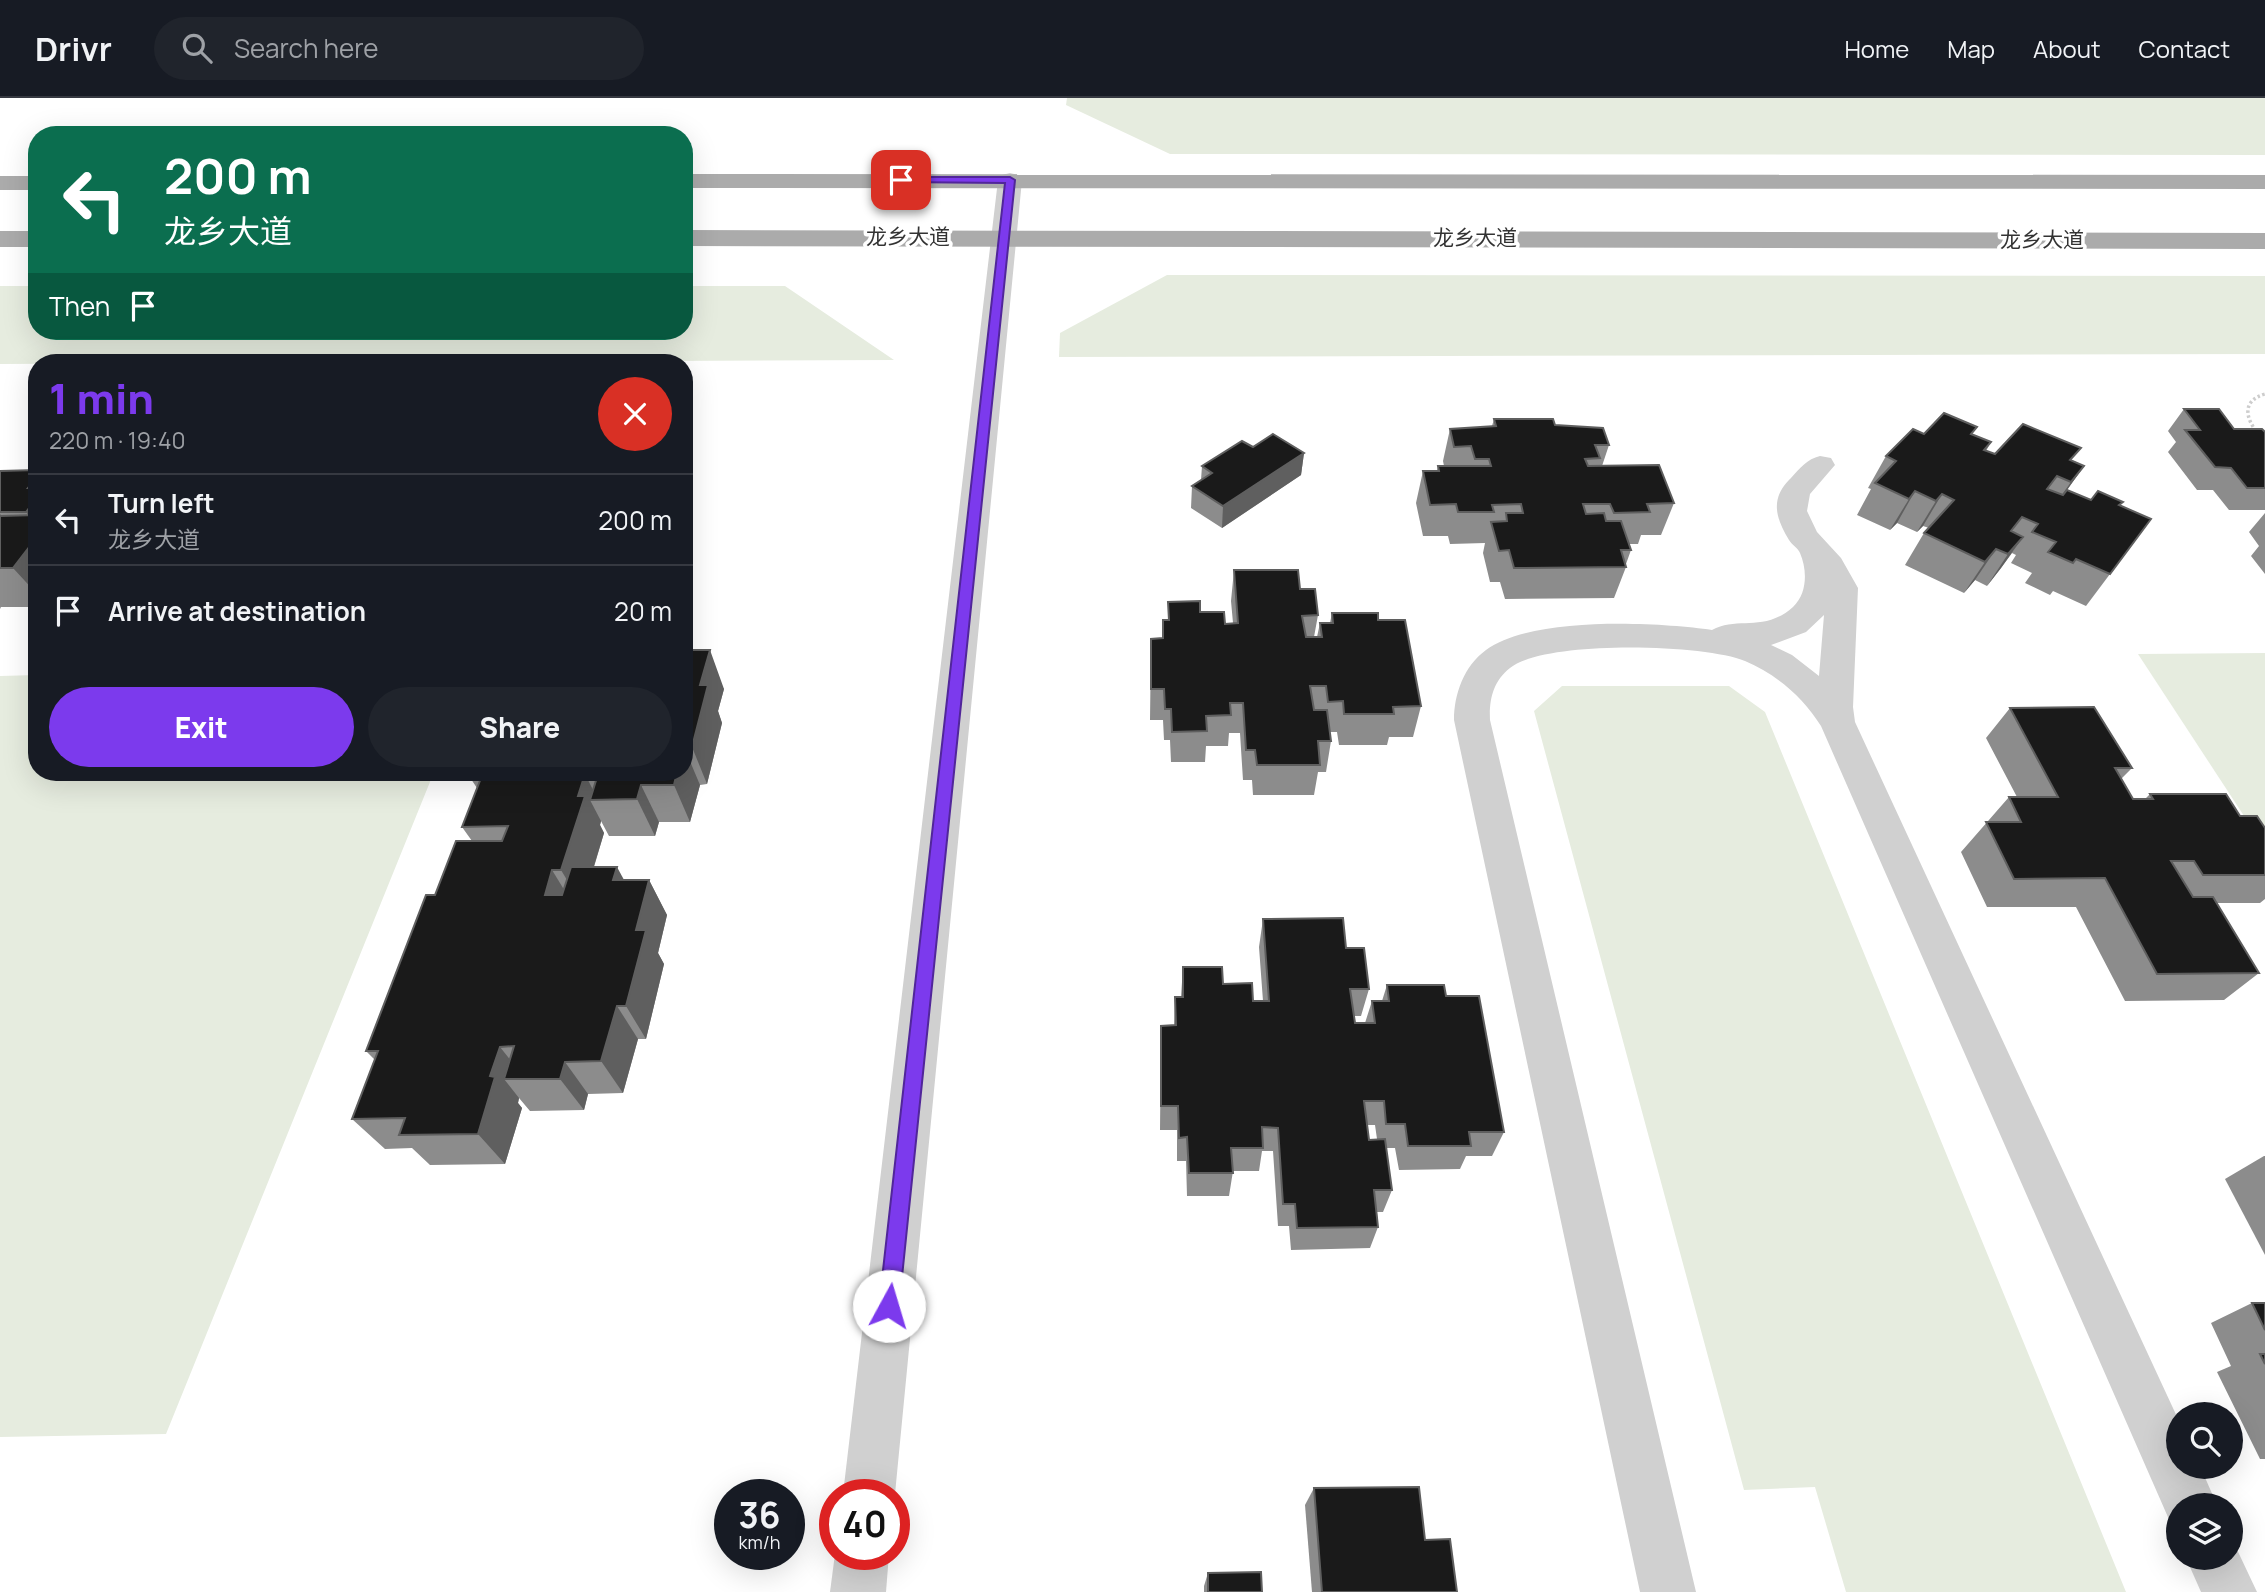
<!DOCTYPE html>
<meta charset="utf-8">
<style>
:root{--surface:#171b24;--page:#20242c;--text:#f1f3f6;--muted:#9ea1a6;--line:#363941;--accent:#7c3aed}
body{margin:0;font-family:Manrope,"Noto Sans SC",sans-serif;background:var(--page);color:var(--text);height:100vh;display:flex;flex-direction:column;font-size:26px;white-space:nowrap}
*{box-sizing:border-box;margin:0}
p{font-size:23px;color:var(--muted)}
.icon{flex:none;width:38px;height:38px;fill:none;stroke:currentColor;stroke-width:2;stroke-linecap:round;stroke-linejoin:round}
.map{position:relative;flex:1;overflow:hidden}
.details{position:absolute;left:28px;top:256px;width:665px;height:427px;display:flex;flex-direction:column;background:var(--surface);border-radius:28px;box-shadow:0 7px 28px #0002}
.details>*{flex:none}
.banner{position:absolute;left:28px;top:28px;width:665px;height:214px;border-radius:28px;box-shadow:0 7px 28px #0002;background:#0b6e4f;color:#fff;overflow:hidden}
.tools{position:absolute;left:2166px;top:1304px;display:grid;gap:14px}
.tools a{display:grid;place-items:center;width:77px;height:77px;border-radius:50%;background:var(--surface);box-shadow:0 7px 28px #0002;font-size:35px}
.speed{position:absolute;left:714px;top:1381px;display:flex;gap:14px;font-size:35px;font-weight:700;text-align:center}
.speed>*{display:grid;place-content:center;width:91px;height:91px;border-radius:50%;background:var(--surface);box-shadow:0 7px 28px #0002;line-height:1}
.speed small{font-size:18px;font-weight:400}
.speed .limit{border:10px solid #d22;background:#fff;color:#111}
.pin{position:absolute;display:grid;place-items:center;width:60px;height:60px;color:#fff;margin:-30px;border-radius:14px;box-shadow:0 4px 10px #0006}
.me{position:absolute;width:77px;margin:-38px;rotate:6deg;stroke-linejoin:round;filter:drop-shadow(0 0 5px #0008)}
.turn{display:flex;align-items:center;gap:24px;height:147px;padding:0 21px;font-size:32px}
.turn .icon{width:91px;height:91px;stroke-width:2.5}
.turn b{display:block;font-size:49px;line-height:60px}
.then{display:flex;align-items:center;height:66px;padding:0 21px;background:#0003;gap:14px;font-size:26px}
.round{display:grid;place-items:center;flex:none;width:74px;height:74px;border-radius:37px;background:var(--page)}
.head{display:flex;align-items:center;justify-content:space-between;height:119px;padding:0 21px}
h1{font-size:42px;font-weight:800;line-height:52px;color:var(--accent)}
.action{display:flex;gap:14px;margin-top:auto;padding:14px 21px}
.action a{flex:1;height:80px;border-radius:42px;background:var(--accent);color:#fff;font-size:28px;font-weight:800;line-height:80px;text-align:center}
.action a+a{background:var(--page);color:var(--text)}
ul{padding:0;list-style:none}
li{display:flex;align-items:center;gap:21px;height:91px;padding:0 21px;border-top:2px solid var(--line)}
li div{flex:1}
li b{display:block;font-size:26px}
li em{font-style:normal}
header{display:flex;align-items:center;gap:42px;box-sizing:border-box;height:98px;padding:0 35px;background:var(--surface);border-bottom:2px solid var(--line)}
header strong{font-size:33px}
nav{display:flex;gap:38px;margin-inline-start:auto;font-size:24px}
.search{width:490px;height:63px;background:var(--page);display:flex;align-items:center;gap:18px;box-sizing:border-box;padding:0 24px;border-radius:38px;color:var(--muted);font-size:26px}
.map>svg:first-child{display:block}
.green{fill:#e6ecdf}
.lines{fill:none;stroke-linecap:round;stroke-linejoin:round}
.path{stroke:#cdcdcd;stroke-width:3.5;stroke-dasharray:2.5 2.5;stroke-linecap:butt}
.minor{fill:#d0d0d0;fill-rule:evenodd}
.major{fill:#ababab;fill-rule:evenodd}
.wall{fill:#8c8c8c;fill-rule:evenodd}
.shaded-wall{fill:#5f5f5f}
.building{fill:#1a1a1a;stroke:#5f5f5f;stroke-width:2}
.route{fill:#7c3aed;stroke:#51269a;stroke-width:2}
.labels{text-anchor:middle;stroke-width:7;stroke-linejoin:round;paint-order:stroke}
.far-street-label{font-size:21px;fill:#333;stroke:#fff}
</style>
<header>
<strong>Drivr</strong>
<div class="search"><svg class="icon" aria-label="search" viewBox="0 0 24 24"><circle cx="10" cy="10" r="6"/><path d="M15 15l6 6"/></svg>Search here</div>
<nav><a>Home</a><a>Map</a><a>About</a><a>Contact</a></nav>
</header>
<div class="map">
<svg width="2265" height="1494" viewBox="0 0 2265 1494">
<rect width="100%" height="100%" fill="#fff"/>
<g class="green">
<polygon points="1067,0 2265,0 2265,57 1170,56 1066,7"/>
<polygon points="1167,177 2265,178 2265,256 1059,259 1060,235"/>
<polygon points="37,188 37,233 684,233 684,188 785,188 894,262 0,266 0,188"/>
<polygon points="2265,555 2265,750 2138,556"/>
<polygon points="37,577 37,674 434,674 166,1336 0,1339 0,578"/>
<polygon points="1562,588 1729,588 1765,614 2126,1494 1846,1494 1815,1389 1744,1392 1534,613"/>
</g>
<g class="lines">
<path class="path" d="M2256,333C2244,317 2244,302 2265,296"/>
<g class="minor">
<polygon points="1010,75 1018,77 1022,82 895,1396 894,1399 894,1396 843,1396 998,82 1002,77"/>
<path d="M1820,358L1831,360L1835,367L1810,396L1807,413L1817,434L1841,460L1858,490L1853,609L1855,624L2179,1323V1368H2200L2217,1407H2179V1429L2171,1426L1821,628C1803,599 1776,576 1745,563C1703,546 1545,542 1510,570C1493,583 1489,602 1490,622L1696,1494H1640L1454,622C1454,596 1464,568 1486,552C1532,518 1657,524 1712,532C1738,518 1764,535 1793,509C1808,495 1807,471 1800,455C1798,450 1792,447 1789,442C1775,419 1770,400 1791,380C1800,370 1807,361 1820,358ZM1824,517L1819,578L1792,557L1771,547L1806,534Z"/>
<polygon points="2232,1441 2257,1494 2201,1494 2186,1460 2231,1460"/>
<polygon points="835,1456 889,1456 886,1494 830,1494"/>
</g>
<g class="major">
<polygon points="684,76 2265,77 2265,91 684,90"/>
<rect x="0" y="78" width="37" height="14"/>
<polygon points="684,132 2265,135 2265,151 684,148"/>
<rect x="0" y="133" width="37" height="16"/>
</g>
</g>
<g class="wall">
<polygon points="2184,311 2234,331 2265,334 2265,412 2229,412 2213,392 2197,392 2168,354 2176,344 2168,333"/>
<polygon points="1494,321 1555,327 1609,347 1602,368 1674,405 1661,437 1641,437 1638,446 1629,446 1631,452 1626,466 1626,469 1614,500 1505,501 1500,484 1490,484 1483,455 1485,445 1450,446 1448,438 1423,438 1416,405 1423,373 1437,373 1438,368 1444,368 1443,363 1450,331 1492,328"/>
<polygon points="1924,336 1973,337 1991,344 1986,353 1995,356 2072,362 2084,368 2067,392 2091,402 2120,408 2110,476 2086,508 2053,493 2050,497 2025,485 2032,475 2011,465 2016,457 2012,455 2001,470 1987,488 1975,482 1964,495 1905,467 1924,435 1929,430 1923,428 1917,434 1897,425 1890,432 1857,417 1871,391 1868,390 1886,358"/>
<polygon points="1253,349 1304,355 1301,377 1222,430 1191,410 1192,388 1201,382 1202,368"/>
<polygon points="37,372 37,509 1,509 0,511 0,373"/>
<polygon points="2265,415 2265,476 2251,458 2259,448 2249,434"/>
<polygon points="1234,472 1300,491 1318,517 1314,539 1317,539 1320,525 1330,525 1332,515 1378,522 1421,608 1413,639 1389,639 1387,647 1339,647 1337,634 1330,634 1331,643 1326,674 1318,674 1314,697 1253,697 1252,682 1243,682 1240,635 1229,635 1228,648 1206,648 1205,664 1171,664 1170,642 1164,642 1163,622 1150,622 1151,541 1162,540 1163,522 1168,522 1168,504 1200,514 1225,526 1233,525 1231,503"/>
<polygon points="684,545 687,552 724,591 718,613 722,625 707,686 700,687 690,724 659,724 655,738 609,738 601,723 600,727 604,735 594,769 624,782 649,782 667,817 658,855 664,866 646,941 638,941 623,995 588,996 584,1012 530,1013 519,1000 518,1005 522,1010 505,1066 430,1067 412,1050 385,1051 352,1021 375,962 366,953 435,797 472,743 462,729 477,690 471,681"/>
<polygon points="2010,610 2132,670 2121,681 2133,701 2145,701 2150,696 2240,718 2265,730 2265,801 2260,805 2217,805 2259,875 2224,902 2125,903 2076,809 1987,809 1961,754 2009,699 2017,699 1986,640"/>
<path d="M1263,821L1346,850L1369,891L1361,918H1354L1355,925H1365L1372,903H1382L1387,887L1446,898L1504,1034L1492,1058H1466L1460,1071L1399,1072L1395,1050H1386L1392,1092L1383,1114H1377L1378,1129L1370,1150L1291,1152L1289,1128H1278L1273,1053H1262L1259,1073H1233L1229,1098H1187L1186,1063H1177V1032H1160L1161,928L1174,927L1175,899H1181L1183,869L1223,886L1253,903H1263L1259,849ZM1367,1027H1375L1377,1041L1369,1042Z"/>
<polygon points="2264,1058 2265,1058 2265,1157 2225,1081"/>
<polygon points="2252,1205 2265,1205 2265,1361 2260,1361 2217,1274 2231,1268 2211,1225"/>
<polygon points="1314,1390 1425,1442 1457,1494 1312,1494 1305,1407"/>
<polygon points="1208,1475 1262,1494 1204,1494 1204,1488"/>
</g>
<g class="shaded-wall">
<polygon points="684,346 687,354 684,363"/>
<polygon points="1304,355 1301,377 1222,430 1223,408"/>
<polygon points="2084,368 2062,399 2049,415 2071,384"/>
<polygon points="37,379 37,428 26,414 28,390"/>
<polygon points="1915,393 1897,425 1890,432 1909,401"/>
<polygon points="1942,396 1923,428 1917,434 1936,403"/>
<polygon points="0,416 29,450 30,448 37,457 37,496 13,470 0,423"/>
<polygon points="2023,439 2001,470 1987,488 2008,456"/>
<polygon points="1996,451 1975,482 1964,495 1985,464"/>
<polygon points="710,552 724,591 718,613 722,625 707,686 692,649 700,587"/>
<polygon points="684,649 700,687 690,724 674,687 677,674 684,674"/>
<polygon points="585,676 598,702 590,702 601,723 600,727 604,735 582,807 561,772 578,698"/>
<polygon points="641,687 659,724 655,738 637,701"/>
<polygon points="617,769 636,804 613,782"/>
<polygon points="552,772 574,808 545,797"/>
<polygon points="649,782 667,817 658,855 664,866 646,941 626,908 636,832"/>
<polygon points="617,908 638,941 623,995 601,963"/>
<polygon points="500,949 525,980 504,981 519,1000 518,1005 522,1010 505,1066 478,1036 490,978"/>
<polygon points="565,964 588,996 584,1012 560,981"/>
</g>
<g class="building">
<polygon points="2184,311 2219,311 2234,331 2262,331 2265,334 2265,390 2247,390 2231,370 2215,369 2185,332 2200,332"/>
<polygon points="1944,315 1977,329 1971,336 1991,344 1984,352 1995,356 2023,326 2081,350 2070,362 2084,368 2071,384 2057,378 2047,391 2063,397 2067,392 2091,402 2098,393 2123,404 2119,407 2151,421 2110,476 2076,461 2073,465 2048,454 2056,444 2032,434 2038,426 2022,419 2011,433 2023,439 2008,456 1996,451 1985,464 1924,435 1954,402 1942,396 1936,403 1915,393 1909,401 1875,385 1896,363 1886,358 1913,331 1924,336"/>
<polygon points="1494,321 1553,321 1555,327 1603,330 1609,347 1595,347 1600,360 1585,361 1588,368 1659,367 1674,405 1647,406 1650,414 1614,415 1610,406 1583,406 1586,416 1604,415 1606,423 1621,423 1631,452 1621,452 1626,469 1514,470 1509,452 1499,453 1491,424 1507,423 1506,415 1523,415 1521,406 1492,407 1494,414 1458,414 1456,406 1430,407 1423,373 1439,373 1438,368 1491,368 1489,361 1475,361 1471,348 1454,349 1450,331 1496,328"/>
<polygon points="1273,336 1304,355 1223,408 1192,388 1212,375 1202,368 1242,343 1253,349"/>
<polygon points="37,372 37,379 28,390 37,390 37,400 26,414 0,414 0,373"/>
<polygon points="37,417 37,448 30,448 13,470 0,470 0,418"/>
<polygon points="1234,472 1298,472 1300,491 1315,491 1318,517 1302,518 1306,539 1322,539 1320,525 1333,525 1332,515 1378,515 1378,522 1405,522 1421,608 1393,609 1394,616 1344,616 1343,603 1328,604 1326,588 1310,588 1314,612 1327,612 1331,643 1318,643 1320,667 1257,667 1255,652 1246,652 1243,605 1230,605 1231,617 1206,618 1207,633 1172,634 1171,611 1165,611 1164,591 1151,591 1151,541 1163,540 1163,522 1169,522 1168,504 1200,503 1200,514 1224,514 1225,526 1238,525"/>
<polygon points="684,552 710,552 700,587 708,587 692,649 684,649"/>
<polygon points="2094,609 2132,670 2115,670 2133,701 2153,701 2150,696 2226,696 2240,718 2257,718 2265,730 2265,777 2203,777 2194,763 2171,763 2193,799 2213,799 2259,875 2157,876 2105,780 2014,781 1986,724 2021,724 2009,699 2058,699 2010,610"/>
<polygon points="474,674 677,674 674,687 641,687 637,701 590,702 598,676 585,676 578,698 585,698 561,772 552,772 545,797 562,797 571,769 617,769 613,782 649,782 636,832 646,832 626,908 617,908 601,963 565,964 560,981 504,981 514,948 500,949 490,978 495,979 478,1036 399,1037 405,1020 352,1021 378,953 366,953 426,797 435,797 456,743 502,743 508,728 462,729 481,680 471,681"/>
<polygon points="1343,820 1346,850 1364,850 1369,891 1350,891 1355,925 1375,925 1372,903 1389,903 1387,887 1444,887 1446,898 1479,898 1504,1034 1469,1034 1471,1048 1408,1048 1405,1026 1386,1026 1384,1003 1364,1003 1369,1042 1385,1041 1392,1092 1374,1092 1378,1129 1297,1130 1295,1106 1283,1106 1278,1030 1262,1029 1263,1050 1231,1050 1233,1075 1189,1075 1187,1039 1179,1040 1178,1008 1161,1008 1161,928 1176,927 1175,899 1183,899 1183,869 1222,869 1223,886 1252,885 1253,903 1269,903 1263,821"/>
<polygon points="2252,1205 2265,1205 2265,1232"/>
<polygon points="2260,1256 2265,1256 2265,1266"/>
<polygon points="1419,1389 1425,1442 1450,1441 1457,1494 1322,1494 1314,1390"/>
<polygon points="1261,1474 1262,1494 1208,1494 1208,1475"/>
</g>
<polygon class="route" points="901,79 1010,79 1015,82 899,1208 896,1215 889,1218 882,1215 879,1208 1005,85 898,84 898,80"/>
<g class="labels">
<g class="far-street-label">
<text x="908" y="146">龙乡大道</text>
<text x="1475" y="147">龙乡大道</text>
<text x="2042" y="149">龙乡大道</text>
</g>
</g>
</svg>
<div class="tools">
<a><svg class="icon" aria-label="search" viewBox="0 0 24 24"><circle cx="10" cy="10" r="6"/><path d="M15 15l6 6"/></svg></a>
<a><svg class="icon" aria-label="layers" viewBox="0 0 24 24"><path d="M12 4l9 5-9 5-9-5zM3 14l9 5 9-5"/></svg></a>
</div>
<div class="speed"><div>36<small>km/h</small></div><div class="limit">40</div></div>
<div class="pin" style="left:901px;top:82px;background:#d93025"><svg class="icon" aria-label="arrive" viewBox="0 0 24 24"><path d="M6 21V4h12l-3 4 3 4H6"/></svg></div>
<svg class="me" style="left:889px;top:1208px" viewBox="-20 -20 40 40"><circle r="19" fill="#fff"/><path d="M0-13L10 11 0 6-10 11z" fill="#7c3aed"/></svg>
<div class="banner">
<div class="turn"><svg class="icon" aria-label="left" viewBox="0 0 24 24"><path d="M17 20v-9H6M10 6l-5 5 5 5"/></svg><div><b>200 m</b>龙乡大道</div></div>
<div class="then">Then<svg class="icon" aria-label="arrive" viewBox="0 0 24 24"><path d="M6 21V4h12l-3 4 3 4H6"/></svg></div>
</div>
<section class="details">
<div class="head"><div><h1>1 min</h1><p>220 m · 19:40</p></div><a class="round" style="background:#d93025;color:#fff"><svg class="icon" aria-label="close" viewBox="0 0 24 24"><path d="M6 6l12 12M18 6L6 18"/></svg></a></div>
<ul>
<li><svg class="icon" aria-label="left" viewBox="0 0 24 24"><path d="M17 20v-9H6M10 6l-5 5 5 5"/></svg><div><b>Turn left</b><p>龙乡大道</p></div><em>200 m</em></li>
<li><svg class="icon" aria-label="arrive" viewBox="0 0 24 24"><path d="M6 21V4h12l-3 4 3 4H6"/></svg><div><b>Arrive at destination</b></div><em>20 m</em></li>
</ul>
<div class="action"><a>Exit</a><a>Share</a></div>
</section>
</div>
